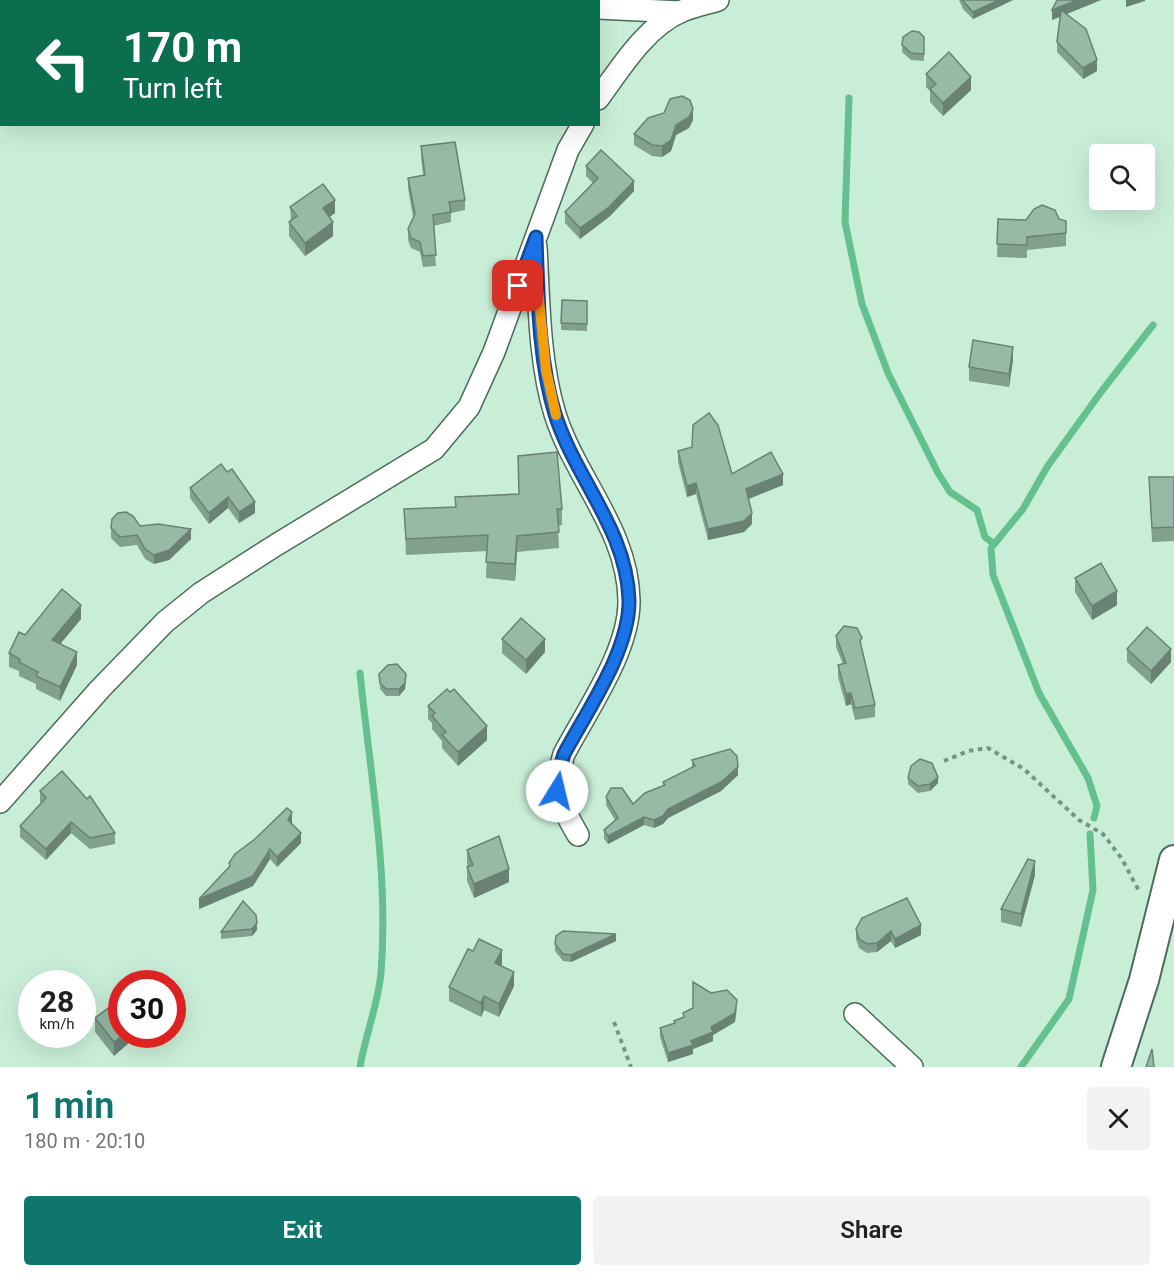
<!DOCTYPE html>
<meta charset="utf-8">
<style>
:root{--surface:#fff;--page:#f2f2f2;--text:#202124;--muted:#757577;--accent:#0f766e}
body{margin:0;font-family:Roboto,sans-serif;background:var(--page);color:var(--text);height:100vh;display:flex;flex-direction:column;font-size:22px;white-space:nowrap}
*{box-sizing:border-box;margin:0}
p{font-size:20px;color:var(--muted)}
.icon{flex:none;width:33px;height:33px;fill:none;stroke:currentColor;stroke-width:2;stroke-linecap:round;stroke-linejoin:round}
.map{position:relative;height:1067px;overflow:hidden}
.sheet{display:flex;flex-direction:column;background:var(--surface);flex:1}
.sheet>*{flex:none}
.guide{position:absolute;left:0px;top:0px;width:600px;height:126px;box-shadow:0 6px 24px #0002;background:#0b6e4f;color:#fff;overflow:hidden}
.tools{position:absolute;left:1089px;top:144px;display:grid;gap:12px}
.tools a{display:grid;place-items:center;width:66px;height:66px;border-radius:6px;background:var(--surface);box-shadow:0 6px 24px #0002;font-size:30px}
.speed{position:absolute;left:18px;top:970px;display:flex;gap:12px;font-size:30px;font-weight:700;text-align:center}
.speed>*{display:grid;place-content:center;width:78px;height:78px;border-radius:50%;background:var(--surface);box-shadow:0 6px 24px #0002;line-height:1}
.speed small{font-size:15px;font-weight:400}
.speed .limit{border:9px solid #d22;background:#fff;color:#111}
.pin{position:absolute;display:grid;place-items:center;width:51px;height:51px;color:#fff;margin:-26px;border-radius:12px;box-shadow:0 3px 9px #0006}
.me{position:absolute;width:66px;margin:-33px;rotate:9deg;stroke-linejoin:round;filter:drop-shadow(0 0 4px #0008)}
.turn{display:flex;align-items:center;gap:21px;height:126px;padding:0 24px;font-size:27px}
.turn .icon{width:78px;height:78px;stroke-width:2.5}
.turn b{display:block;font-size:42px;line-height:51px}
.round{display:grid;place-items:center;flex:none;width:63px;height:63px;border-radius:6px;background:var(--page)}
.head{display:flex;align-items:center;justify-content:space-between;height:102px;padding:0 24px}
h1{font-size:36px;font-weight:600;line-height:45px;color:var(--accent)}
.cta{display:flex;gap:12px;margin-top:auto;padding:12px 24px}
.cta a{flex:1;height:69px;border-radius:6px;background:var(--accent);color:#fff;font-size:24px;font-weight:600;line-height:69px;text-align:center}
.cta a+a{background:var(--page);color:var(--text)}
.map>svg:first-child{display:block}
.lines{fill:none;stroke-linecap:round;stroke-linejoin:round}
.stream{stroke:#65c090;stroke-width:7}
.street-casing{stroke:#4b6c59;stroke-width:24}
.secondary-casing{stroke:#4b6c59;stroke-width:32}
.path{stroke:#7a9484;stroke-width:4;stroke-dasharray:4.5 4.5;stroke-linecap:butt}
.street{stroke:#fff;stroke-width:21}
.secondary{stroke:#fff;stroke-width:28}
.wall{fill:#81a08e}
.shaded-wall{fill:#698274}
.building{fill:#96baa5;stroke:#698274;stroke-width:1.5}
.route-casing{stroke:#114b97;stroke-width:15}
.route{stroke:#1a73e8;stroke-width:10}
.slow{stroke:#f59e0b;stroke-width:10}
</style>
<div class="map">
<svg width="1174" height="1067" viewBox="0 0 1174 1067">
<rect width="100%" height="100%" fill="#c9eed7"/>
<g class="lines">
<g class="stream">
<polyline points="849,98 845,222 862,304 888,373 938,473 950,492 977,510 985,537 993,543"/>
<path d="M360,673C370,774 389,872 381,973C378,1005 365,1036 360,1067"/>
<polyline points="1094,818 1097,806 1088,778 1039,693 993,575 991,548 1023,509 1047,467 1101,392 1153,325"/>
<polyline points="1021,1067 1069,999 1093,890 1090,834"/>
</g>
<defs>
<g id="street">
<polyline points="598,8 680,12"/>
<path d="M598,99C620,69 646,26 682,11C694,6 706,4 718,0"/>
<path d="M536,247C539,301 539,362 555,414C575,478 628,530 629,600C630,650 587,710 564,754C553,790 560,804 578,835"/>
<polyline points="0,802 100,689 165,622 201,593 276,545 434,449 469,407 494,352 568,150 583,124"/>
<polyline points="855,1014 912,1067"/>
</g>
<polyline id="secondary" points="1116,1067 1144,980 1174,860"/>
</defs>
<use href="#street" class="street-casing"/>
<use href="#secondary" class="secondary-casing"/>
<g class="path">
<polyline points="944,761 968,751 988,748 1024,769 1079,820 1103,834 1122,859 1139,891"/>
<polyline points="614,1022 631,1067"/>
</g>
<use href="#street" class="street"/>
<use href="#secondary" class="secondary"/>
</g>
<g class="wall">
<polygon points="250,0 300,0 300,2 249,2"/>
<polygon points="959,0 1013,0 973,19 963,9"/>
<polygon points="1057,0 1101,0 1066,14 1097,71 1083,79 1057,52 1057,42 1060,17 1052,20"/>
<polygon points="903,37 924,37 924,61 911,60 902,52"/>
<polygon points="926,74 971,90 943,116 930,102 930,91 926,87"/>
<polygon points="693,120 689,128 676,135 671,151 662,157 652,156 634,145 634,134"/>
<polygon points="421,146 465,200 465,210 451,213 451,222 433,226 436,266 423,267 420,252 411,248 408,240 408,229 413,217 408,188 408,178 423,175 421,157"/>
<polygon points="586,166 634,191 609,217 580,239 565,223 565,212 593,183 586,176"/>
<polygon points="290,207 335,213 329,217 333,236 305,256 289,236 289,222 291,221"/>
<polygon points="998,219 1026,220 1059,219 1066,221 1066,246 1027,250 1027,258 997,257"/>
<polygon points="562,300 587,301 587,331 561,330"/>
<polygon points="1013,360 1009,387 969,381 969,367"/>
<polygon points="678,451 732,474 783,485 748,499 752,524 744,532 708,540 696,494 687,497 678,462"/>
<polygon points="518,456 562,509 562,525 558,526 559,548 517,552 515,581 486,578 487,551 406,555 404,509 455,507 455,497 519,494"/>
<polygon points="221,464 255,513 239,523 228,508 209,524 190,498 190,488"/>
<polygon points="1149,477 1174,477 1174,541 1152,542"/>
<polygon points="140,526 191,539 169,560 154,564 145,559 137,545 120,547 111,538 111,528"/>
<polygon points="1075,578 1117,605 1092,620 1075,592"/>
<polygon points="81,619 60,644 77,665 60,701 36,689 36,684 19,676 19,671 9,667 9,653 25,635"/>
<polygon points="836,636 862,648 875,705 875,717 855,720 851,704 846,706 838,677 838,665 843,664 836,647"/>
<polygon points="502,639 545,652 526,674 502,653"/>
<polygon points="1127,649 1171,662 1151,684 1127,662"/>
<polygon points="379,674 406,681 405,689 399,696 386,696 380,689"/>
<polygon points="428,706 487,740 458,766 442,748 442,741 432,729 432,723 428,719"/>
<polygon points="692,760 738,775 721,791 668,818 663,824 654,828 644,825 608,844 604,839 604,830 615,820 606,805 606,797 633,804 663,786 663,782 692,768"/>
<polygon points="908,778 938,783 930,791 918,793 908,784"/>
<polygon points="40,791 115,833 115,844 90,849 71,833 46,860 20,837 20,826 41,803 40,802"/>
<polygon points="292,823 301,843 277,867 270,859 253,886 199,909 229,868 229,863"/>
<polygon points="467,850 509,882 474,898 467,881 467,867 468,867 467,864"/>
<polygon points="1035,875 1021,927 1001,922 1001,909"/>
<polygon points="243,901 257,930 252,936 221,939 221,932"/>
<polygon points="856,929 921,935 895,948 891,941 877,952 867,953 859,948 856,939"/>
<polygon points="616,941 571,962 563,961 555,951 555,944"/>
<polygon points="502,964 501,966 514,986 499,1017 484,1010 481,1017 449,1001 449,987"/>
<polygon points="122,998 114,1056 95,1032 95,1018"/>
<polygon points="737,1009 735,1022 713,1035 713,1041 693,1049 693,1054 668,1062 660,1037 660,1028 674,1023 674,1021 683,1018 683,1013"/>
</g>
<g class="shaded-wall">
<rect x="279" y="0" width="21" height="2"/>
<polygon points="313,0 335,0 333,2 308,2"/>
<polygon points="999,0 1013,0 973,19 973,12"/>
<polygon points="1077,0 1101,0 1052,20 1052,10"/>
<polygon points="1126,0 1145,0 1145,1 1126,7"/>
<polygon points="1097,60 1097,71 1083,79 1083,68"/>
<polygon points="971,77 971,90 943,116 943,103"/>
<polygon points="693,109 693,120 689,128 676,135 671,151 662,157 662,146 676,125"/>
<polygon points="634,181 634,191 609,217 580,239 580,228"/>
<polygon points="335,200 335,213 323,222 323,208"/>
<polygon points="333,222 333,236 305,256 305,243"/>
<polygon points="1013,347 1013,360 1009,387 1009,374"/>
<polygon points="783,474 783,485 746,500 746,489"/>
<polygon points="696,483 696,494 687,497 687,486"/>
<polygon points="228,497 228,508 209,524 209,513"/>
<polygon points="255,502 255,513 239,523 239,512"/>
<polygon points="752,513 752,524 744,532 708,540 708,529"/>
<polygon points="191,529 191,539 169,560 154,564 154,555"/>
<polygon points="517,536 517,552 515,581 515,564"/>
<polygon points="1117,591 1117,605 1092,620 1092,606"/>
<polygon points="81,605 81,619 52,654 52,640"/>
<polygon points="545,639 545,652 526,674 526,660"/>
<polygon points="1171,649 1171,662 1151,684 1151,671"/>
<polygon points="77,652 77,665 60,701 60,687"/>
<polygon points="406,674 405,689 399,696 399,689"/>
<polygon points="851,693 851,704 846,706 846,694"/>
<polygon points="487,726 487,740 458,766 458,752"/>
<polygon points="738,767 738,775 721,791 668,818 663,824 654,828 654,820 668,809"/>
<polygon points="938,777 938,783 930,791 930,784"/>
<polygon points="292,812 292,823 288,830 288,820"/>
<polygon points="644,817 644,825 608,844 608,836"/>
<polygon points="71,822 71,833 46,860 46,849"/>
<polygon points="301,833 301,843 277,867 277,857"/>
<polygon points="270,849 270,859 253,886 199,909 199,899"/>
<polygon points="1035,861 1035,875 1021,927 1021,914"/>
<polygon points="509,869 509,882 474,898 474,884"/>
<polygon points="257,923 257,930 252,936 252,929"/>
<polygon points="921,925 921,935 895,948 895,939"/>
<polygon points="891,931 891,941 877,952 877,943"/>
<polygon points="616,934 616,941 571,962 571,955"/>
<polygon points="502,950 502,964 495,976 495,963"/>
<polygon points="514,972 514,986 499,1017 499,1004"/>
<polygon points="484,996 484,1010 481,1017 481,1003"/>
<polygon points="737,1000 735,1022 713,1035 713,1041 693,1049 693,1054 668,1062 668,1053 691,1041 711,1027"/>
<polygon points="123,1035 138,1035 114,1056 114,1042"/>
</g>
<g class="building">
<polygon points="48,0 85,0 86,2 47,2"/>
<polygon points="250,0 275,0 249,2"/>
<polygon points="962,0 999,0 973,12"/>
<polygon points="1057,0 1077,0 1052,10"/>
<polygon points="1061,10 1086,29 1097,60 1083,68 1057,42"/>
<polygon points="912,31 919,32 924,37 924,54 911,53 902,45 903,37"/>
<polygon points="949,52 971,77 943,103 930,89 936,84 926,74"/>
<polygon points="682,96 690,100 693,109 689,117 676,125 671,140 662,146 652,145 634,134 648,118 664,113 670,99"/>
<polygon points="455,142 465,200 449,202 451,212 433,215 436,255 423,256 420,242 411,238 408,229 415,214 408,178 425,175 421,146"/>
<polygon points="601,150 634,181 609,207 580,228 565,212 598,178 586,166"/>
<polygon points="323,184 335,200 323,208 333,222 305,243 289,222 297,216 290,207"/>
<polygon points="1042,205 1055,210 1059,219 1066,221 1066,233 1027,237 1027,245 997,244 998,219 1026,220 1034,209"/>
<polygon points="562,300 587,301 587,324 561,323"/>
<polygon points="973,340 1013,347 1009,374 969,367"/>
<polygon points="709,413 718,425 732,474 771,452 783,474 746,489 752,513 744,521 708,529 696,483 687,486 678,451 692,447 693,425"/>
<polygon points="557,452 562,509 557,509 559,532 517,536 515,564 486,562 488,535 406,539 404,509 456,507 455,497 519,494 518,456"/>
<polygon points="221,464 227,472 232,469 255,502 239,512 228,497 209,513 190,488"/>
<polygon points="1149,477 1174,477 1174,527 1152,528"/>
<polygon points="126,512 133,516 140,526 158,524 191,529 169,550 154,555 145,549 137,535 120,537 111,528 112,519 118,513"/>
<polygon points="1101,563 1117,591 1092,606 1075,578"/>
<polygon points="62,589 81,605 52,640 77,652 60,687 36,676 38,672 19,662 20,659 9,653 19,632 25,635"/>
<polygon points="521,618 545,639 526,660 502,639"/>
<polygon points="844,626 857,628 862,638 860,641 875,705 855,708 851,693 846,694 838,665 846,663 836,636"/>
<polygon points="1147,627 1171,649 1151,671 1127,649"/>
<polygon points="397,664 406,674 405,683 399,689 386,689 380,683 379,674 388,665"/>
<polygon points="447,689 450,692 454,689 487,726 458,752 442,735 446,732 432,716 435,713 428,706"/>
<polygon points="730,749 737,756 738,767 721,782 668,809 663,816 654,820 644,817 608,836 604,830 618,818 606,797 611,788 622,788 633,804 645,793 665,785 663,782 695,766 692,760"/>
<polygon points="920,759 932,763 938,777 930,784 918,786 908,778 911,766"/>
<polygon points="62,771 87,799 90,796 115,833 90,838 71,822 46,849 20,826 46,798 40,791"/>
<polygon points="287,808 292,812 288,820 301,833 277,857 270,849 253,876 199,899 230,866 229,863 235,854 255,839"/>
<polygon points="499,836 509,869 474,884 467,867 473,865 467,850"/>
<polygon points="1028,859 1035,861 1021,914 1001,909"/>
<polygon points="907,898 921,925 895,939 891,931 877,943 867,944 859,939 856,929 862,918"/>
<polygon points="243,901 256,915 257,923 252,929 221,932"/>
<polygon points="563,931 616,934 571,955 563,954 555,944 556,936"/>
<polygon points="479,939 502,950 495,963 514,972 499,1004 484,996 481,1003 449,987 468,949 473,951"/>
<polygon points="693,982 711,993 727,990 737,1000 735,1013 711,1027 713,1032 691,1041 693,1045 668,1053 660,1028 675,1023 674,1021 684,1017 683,1013 693,1008"/>
<polygon points="122,998 122,1035 123,1035 114,1042 95,1018"/>
<polygon points="1152,1049 1154,1067 1146,1067"/>
</g>
<g class="lines">
<defs>
<path id="route" d="M518,286L536,237C538,295 538,358 555,414C575,478 627,530 629,600C630,650 587,711 564,754L558,774L557,791"/>
</defs>
<use href="#route" class="route-casing"/>
<use href="#route" class="route"/>
<polyline class="slow" points="538,289 546,370 556,415"/>
</g>
</svg>
<div class="tools">
<a><svg class="icon" aria-label="search" viewBox="0 0 24 24"><circle cx="10" cy="10" r="6"/><path d="M15 15l6 6"/></svg></a>
</div>
<div class="speed"><div>28<small>km/h</small></div><div class="limit">30</div></div>
<div class="pin" style="left:518px;top:286px;background:#d93025"><svg class="icon" aria-label="arrive" viewBox="0 0 24 24"><path d="M6 21V4h12l-3 4 3 4H6"/></svg></div>
<svg class="me" style="left:557px;top:791px" viewBox="-20 -20 40 40"><circle r="19" fill="#fff"/><path d="M0-13L10 11 0 6-10 11z" fill="#1a73e8"/></svg>
<div class="guide">
<div class="turn"><svg class="icon" aria-label="left" viewBox="0 0 24 24"><path d="M17 20v-9H6M10 6l-5 5 5 5"/></svg><div><b>170 m</b>Turn left</div></div>
</div>
</div>
<section class="sheet">
<div class="head"><div><h1>1 min</h1><p>180 m · 20:10</p></div><a class="round"><svg class="icon" aria-label="close" viewBox="0 0 24 24"><path d="M6 6l12 12M18 6L6 18"/></svg></a></div>
<div class="cta"><a>Exit</a><a>Share</a></div>
</section>
